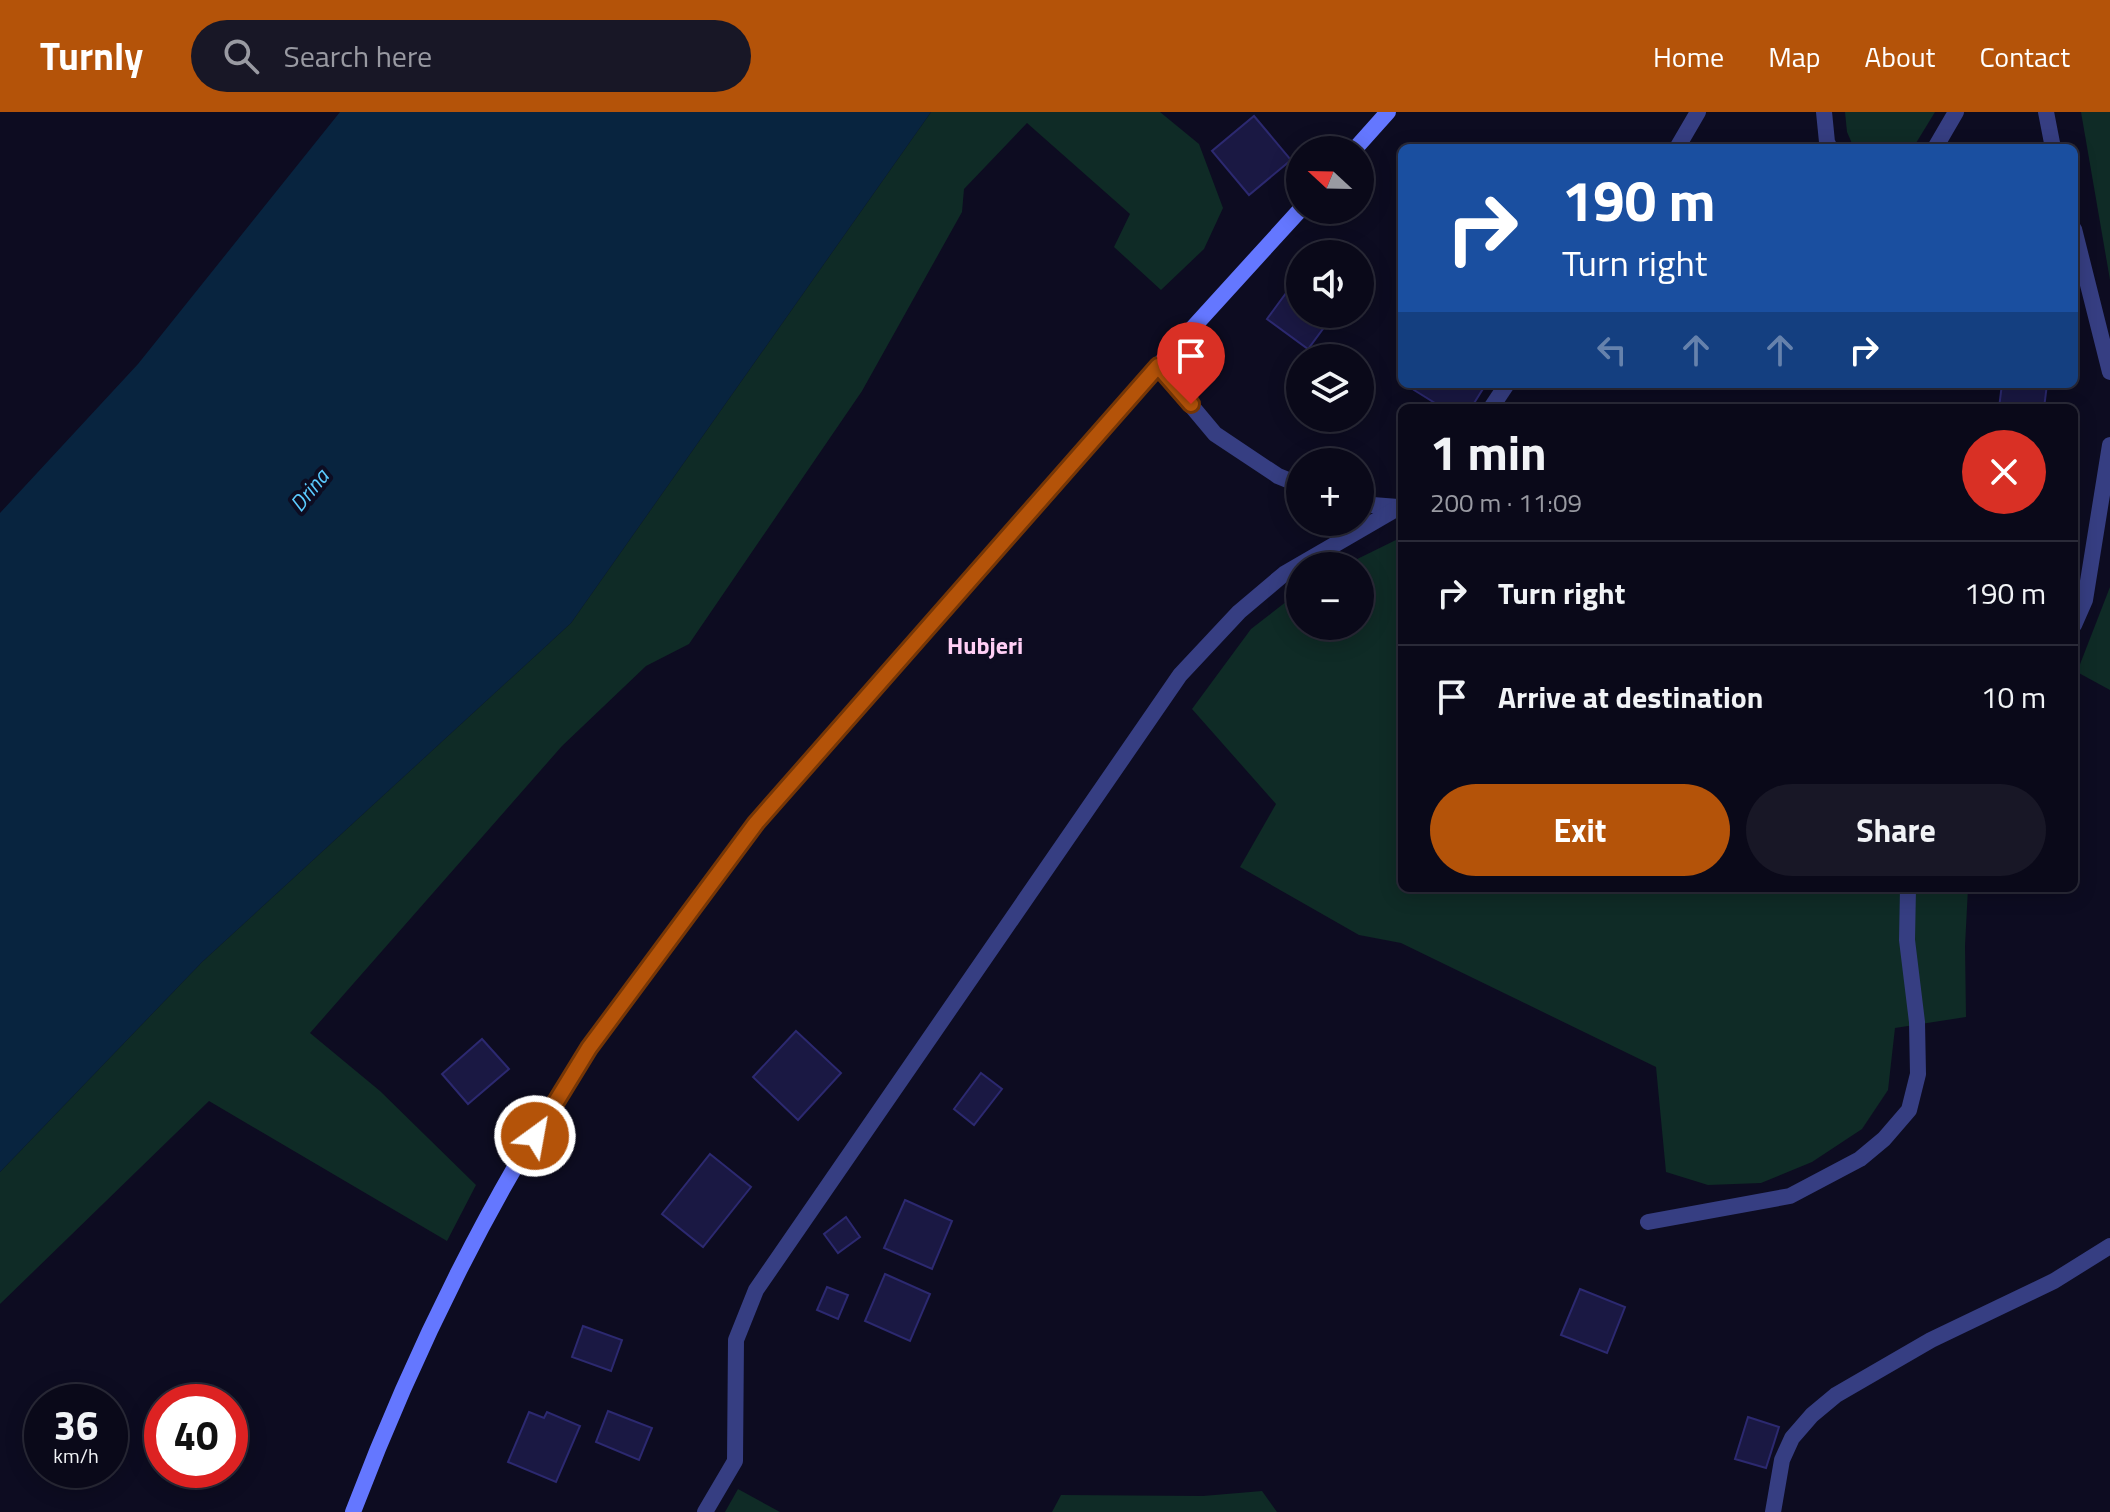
<!DOCTYPE html>
<meta charset="utf-8">
<style>
:root{--surface:#0a0919;--page:#181726;--text:#f1f3f6;--muted:#999aa2;--line:#2a2a38;--accent:#b45309}
body{margin:0;font-family:"Titillium Web",sans-serif;background:var(--page);color:var(--text);height:100vh;display:flex;flex-direction:column;font-size:30px;white-space:nowrap}
*{box-sizing:border-box;margin:0}
p{font-size:26px;color:var(--muted)}
.icon{flex:none;width:44px;height:44px;fill:none;stroke:currentColor;stroke-width:2;stroke-linecap:round;stroke-linejoin:round}
.map{position:relative;flex:1;overflow:hidden}
.details{position:absolute;left:1398px;top:292px;width:680px;height:488px;display:flex;flex-direction:column;background:var(--surface);border-radius:12px;box-shadow:0 4px 20px #0003,0 0 0 2px var(--line)}
.details>*{flex:none}
.banner{position:absolute;left:1398px;top:32px;width:680px;height:244px;border-radius:12px;box-shadow:0 4px 20px #0003,0 0 0 2px var(--line);background:#1a4fa0;color:#fff;overflow:hidden}
.needle{width:52px;rotate:292deg}
.buttons{position:absolute;left:1286px;top:24px;display:grid;gap:16px}
.buttons a{display:grid;place-items:center;width:88px;height:88px;border-radius:50%;background:var(--surface);box-shadow:0 4px 20px #0003,0 0 0 2px var(--line);font-size:40px}
.speed{position:absolute;left:24px;top:1272px;display:flex;gap:16px;font-size:40px;font-weight:700;text-align:center}
.speed>*{display:grid;place-content:center;width:104px;height:104px;border-radius:50%;background:var(--surface);box-shadow:0 4px 20px #0003,0 0 0 2px var(--line);line-height:1}
.speed small{font-size:20px;font-weight:400}
.speed .limit{border:12px solid #d22;background:#fff;color:#111}
.pin{position:absolute;display:grid;place-items:center;width:68px;height:68px;color:#fff;margin:-82px -34px;border-radius:50% 50% 50% 0;rotate:-45deg;box-shadow:0 0 8px #0007}
.pin .icon{rotate:45deg}
.me{position:absolute;width:88px;margin:-44px;rotate:32deg;stroke-linejoin:round;filter:drop-shadow(0 0 6px #0008)}
.turn{display:flex;align-items:center;gap:28px;height:168px;padding:0 32px;font-size:36px}
.turn .icon{width:104px;height:104px;stroke-width:2.5}
.turn b{display:block;font-size:56px;line-height:68px}
.lanes{display:flex;align-items:center;height:76px;padding:0 32px;background:#0003;justify-content:center;gap:40px;direction:ltr}
.lanes .off{opacity:.35}
.round{display:grid;place-items:center;flex:none;width:84px;height:84px;border-radius:42px;background:var(--page)}
.head{display:flex;align-items:center;justify-content:space-between;height:136px;padding:0 32px}
h1{font-size:48px;font-weight:700;line-height:60px}
.cta{display:flex;gap:16px;margin-top:auto;padding:16px 32px}
.cta a{flex:1;height:92px;border-radius:48px;background:var(--accent);color:#fff;font-size:32px;font-weight:700;line-height:92px;text-align:center}
.cta a+a{background:var(--page);color:var(--text)}
ul{padding:0;list-style:none}
li{display:flex;align-items:center;gap:24px;height:104px;padding:0 32px;border-top:2px solid var(--line)}
li div{flex:1}
li b{display:block;font-size:30px}
li em{font-style:normal}
header{display:flex;align-items:center;gap:48px;box-sizing:border-box;height:112px;padding:0 40px;background:var(--accent);color:#fff}
header strong{font-size:38px}
nav{display:flex;gap:44px;margin-inline-start:auto;font-size:28px}
.search{width:560px;height:72px;background:var(--page);display:flex;align-items:center;gap:20px;box-sizing:border-box;padding:0 28px;border-radius:44px;color:var(--muted);font-size:30px}
.map>svg:first-child{display:block}
.green{fill:#0f2b26}
.water{fill:#08243f}
.building{fill:#1a1843;stroke:#2c2970;stroke-width:2}
.lines{fill:none;stroke-linecap:round;stroke-linejoin:round}
.street{stroke:#363e82;stroke-width:16}
.secondary{stroke:#6477ff;stroke-width:16}
.route-casing{stroke:#753606;stroke-width:20}
.route{stroke:#b45309;stroke-width:14}
.labels{text-anchor:middle;stroke-width:8;stroke-linejoin:round;paint-order:stroke}
.water-label{font-size:22px;font-style:italic;fill:#5bcbff;stroke:#0d0c21}
.quarter-label{font-size:24px;font-weight:bold;fill:#ffcff5;stroke:#0d0c21}
</style>
<header>
<strong>Turnly</strong>
<div class="search"><svg class="icon" aria-label="search" viewBox="0 0 24 24"><circle cx="10" cy="10" r="6"/><path d="M15 15l6 6"/></svg>Search here</div>
<nav><a>Home</a><a>Map</a><a>About</a><a>Contact</a></nav>
</header>
<div class="map">
<svg width="2110" height="1400" viewBox="0 0 2110 1400">
<rect width="100%" height="100%" fill="#0d0c21"/>
<g class="green">
<polygon points="931,0 1160,0 1199,32 1223,96 1204,137 1161,178 1114,135 1130,102 1027,11 964,77 962,100 862,279 689,532 646,554 562,634 310,921 380,979 476,1073 447,1129 209,989 0,1192 0,1060 202,850 571,511"/>
<polygon points="1845,0 1935,0 1913,36 1854,36 1847,20"/>
<polygon points="2081,0 2110,0 2110,168"/>
<polygon points="1402,425 1402,776 1968,776 1965,834 1966,905 1895,916 1888,978 1862,1017 1812,1050 1761,1071 1708,1073 1666,1060 1656,955 1401,831 1359,823 1240,755 1276,692 1192,597 1251,517 1300,479 1300,514 1360,514 1360,454 1343,454"/>
<polygon points="2110,475 2110,578 2077,560"/>
<polygon points="738,1377 780,1400 725,1400"/>
<polygon points="1262,1379 1277,1400 1052,1400 1061,1383 1203,1384"/>
</g>
<polygon class="water" points="340,0 931,0 571,511 202,850 0,1060 0,401 138,252"/>
<g class="building">
<polygon points="1254,4 1291,48 1249,83 1212,39"/>
<polygon points="1300,162 1300,202 1334,202 1308,237 1267,207"/>
<polygon points="1418,272 1486,272 1471,296 1443,296 1414,278"/>
<polygon points="2002,272 2047,272 2044,296 1999,296"/>
<polygon points="796,919 841,961 798,1008 753,965"/>
<polygon points="482,927 509,957 468,992 442,962"/>
<polygon points="981,961 1002,977 974,1013 954,997"/>
<polygon points="710,1042 751,1075 703,1135 662,1102"/>
<polygon points="905,1088 952,1109 932,1157 884,1136"/>
<polygon points="846,1105 860,1125 838,1141 824,1122"/>
<polygon points="885,1162 930,1182 910,1229 865,1209"/>
<polygon points="827,1175 848,1183 838,1207 817,1198"/>
<polygon points="1580,1177 1625,1195 1607,1241 1561,1223"/>
<polygon points="583,1214 622,1228 611,1259 572,1245"/>
<polygon points="608,1299 652,1316 639,1348 596,1330"/>
<polygon points="529,1300 544,1306 547,1300 580,1314 556,1370 508,1350"/>
<polygon points="1748,1305 1779,1315 1766,1356 1735,1347"/>
</g>
<g class="lines">
<g class="street">
<polyline points="1824,0 1827,30 1830,36"/>
<polyline points="2046,0 2053,36"/>
<polyline points="1677,36 1698,0"/>
<polyline points="1935,36 1956,0"/>
<polyline points="2074,117 2110,260"/>
<polyline points="1158,254 1215,322 1278,364 1300,373"/>
<polyline points="1491,296 1507,272"/>
<polyline points="1360,392 1398,395"/>
<polyline points="2074,513 2085,488 2110,333"/>
<polyline points="1648,1110 1790,1084 1860,1047 1884,1027 1909,998 1918,962 1917,910 1907,828 1908,776"/>
<polyline points="705,1400 735,1349 736,1228 756,1178 1180,563 1239,500 1284,462 1396,397"/>
<polyline points="1773,1400 1782,1348 1792,1326 1812,1303 1836,1283 1931,1228 2054,1169 2110,1134"/>
</g>
<g class="secondary">
<polyline points="1354,38 1388,0"/>
<path d="M353,1400C413,1242 494,1075 590,936C609,907 631,881 652,853C686,805 720,758 756,711L1158,254L1300,98"/>
</g>
</g>
<g class="lines">
<defs>
<polyline id="route" points="535,1024 589,936 756,711 1158,254 1191,292"/>
</defs>
<use href="#route" class="route-casing"/>
<use href="#route" class="route"/>
</g>
<g class="labels">
<g class="water-label">
<text transform="translate(309 378) rotate(-51)" y="8">Drina</text>
</g>
<g class="quarter-label">
<text x="985" y="542">Hubjeri</text>
</g>
</g>
</svg>
<div class="buttons">
<a><svg class="needle" viewBox="-14 -14 28 28"><path d="M0-13l5 13h-10z" fill="#e53935"/><path d="M0 13l5-13h-10z" fill="#999aa2"/></svg></a>
<a><svg class="icon" aria-label="sound" viewBox="0 0 24 24"><path d="M4 9h4l5-4v14l-5-4H4zM17 9q2 3 0 6"/></svg></a>
<a><svg class="icon" aria-label="layers" viewBox="0 0 24 24"><path d="M12 4l9 5-9 5-9-5zM3 14l9 5 9-5"/></svg></a>
<a>+</a>
<a>−</a>
</div>
<div class="speed"><div>36<small>km/h</small></div><div class="limit">40</div></div>
<div class="pin" style="left:1191px;top:292px;background:#d93025"><svg class="icon" aria-label="arrive" viewBox="0 0 24 24"><path d="M6 21V4h12l-3 4 3 4H6"/></svg></div>
<svg class="me" style="left:535px;top:1024px" viewBox="-20 -20 40 40"><circle r="17" fill="#b45309" stroke="#fff" stroke-width="3"/><path d="M0-11L8 9 0 5-8 9z" fill="#fff"/></svg>
<div class="banner">
<div class="turn"><svg class="icon" aria-label="right" viewBox="0 0 24 24"><path d="M7 20v-9h11M14 6l5 5-5 5"/></svg><div><b>190 m</b>Turn right</div></div>
<div class="lanes"><svg class="icon off" aria-label="left" viewBox="0 0 24 24"><path d="M17 20v-9H6M10 6l-5 5 5 5"/></svg><svg class="icon off" aria-label="ahead" viewBox="0 0 24 24"><path d="M12 20V5M6 11l6-6 6 6"/></svg><svg class="icon off" aria-label="ahead" viewBox="0 0 24 24"><path d="M12 20V5M6 11l6-6 6 6"/></svg><svg class="icon" aria-label="right" viewBox="0 0 24 24"><path d="M7 20v-9h11M14 6l5 5-5 5"/></svg></div>
</div>
<section class="details">
<div class="head"><div><h1>1 min</h1><p>200 m · 11:09</p></div><a class="round" style="background:#d93025;color:#fff"><svg class="icon" aria-label="close" viewBox="0 0 24 24"><path d="M6 6l12 12M18 6L6 18"/></svg></a></div>
<ul>
<li><svg class="icon" aria-label="right" viewBox="0 0 24 24"><path d="M7 20v-9h11M14 6l5 5-5 5"/></svg><div><b>Turn right</b></div><em>190 m</em></li>
<li><svg class="icon" aria-label="arrive" viewBox="0 0 24 24"><path d="M6 21V4h12l-3 4 3 4H6"/></svg><div><b>Arrive at destination</b></div><em>10 m</em></li>
</ul>
<div class="cta"><a>Exit</a><a>Share</a></div>
</section>
</div>
